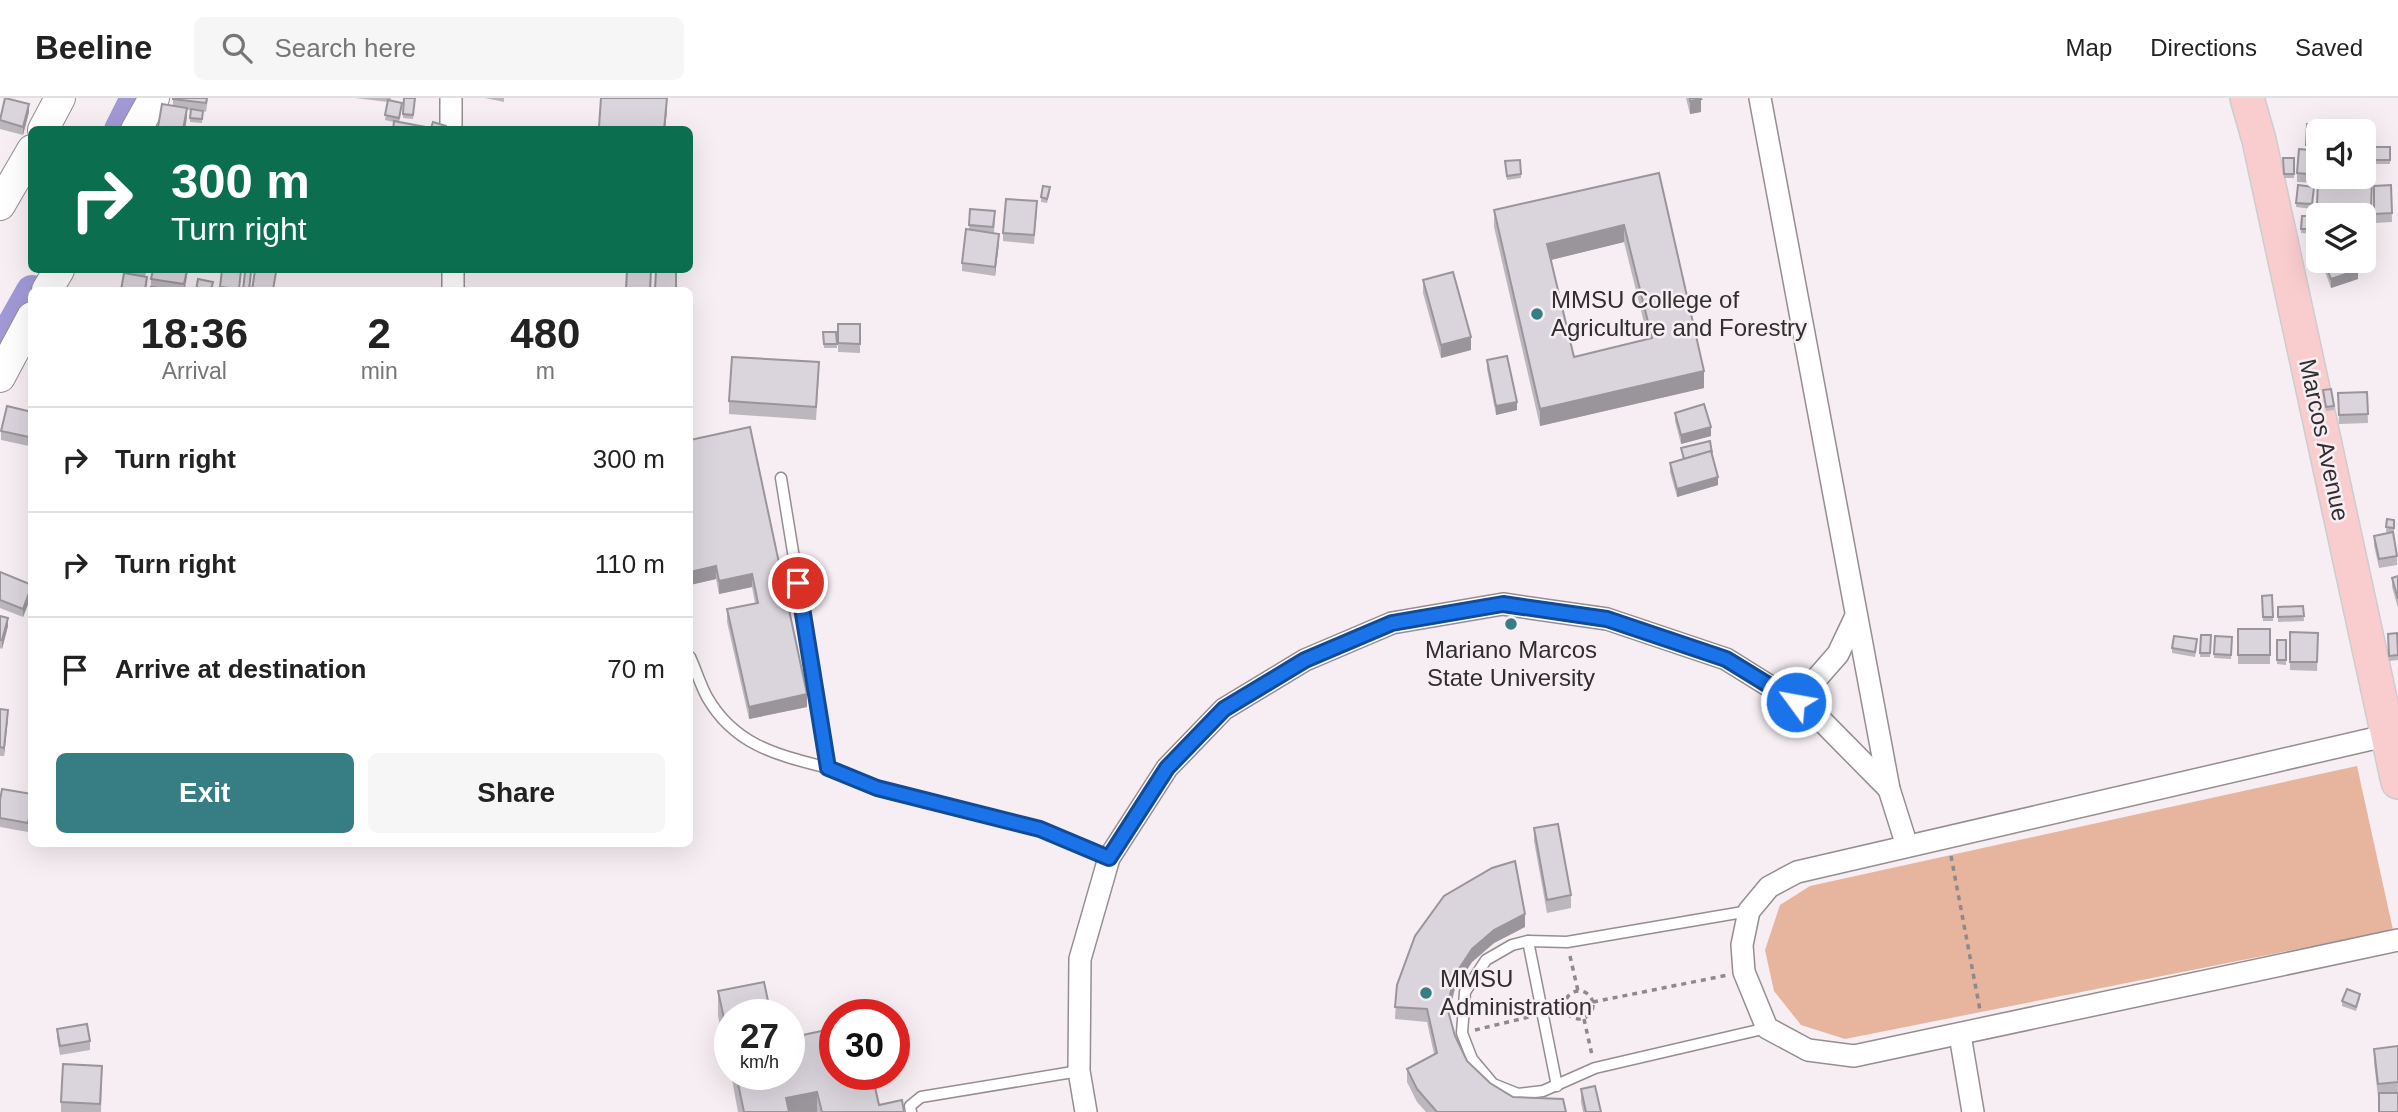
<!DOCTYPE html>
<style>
:root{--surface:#fff;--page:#f6f6f6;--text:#222;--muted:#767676;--line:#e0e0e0;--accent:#367e83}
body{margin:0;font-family:Arial,sans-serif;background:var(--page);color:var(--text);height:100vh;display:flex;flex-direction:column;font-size:26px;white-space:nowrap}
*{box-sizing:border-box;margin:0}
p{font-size:23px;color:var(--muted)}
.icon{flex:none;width:38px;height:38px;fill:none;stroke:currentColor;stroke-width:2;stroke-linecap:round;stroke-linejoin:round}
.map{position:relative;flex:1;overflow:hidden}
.drawer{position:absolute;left:28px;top:189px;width:665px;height:560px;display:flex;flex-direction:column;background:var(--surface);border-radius:10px;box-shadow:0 7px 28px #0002}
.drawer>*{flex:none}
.top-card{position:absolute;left:28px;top:28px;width:665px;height:147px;border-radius:10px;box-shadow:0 7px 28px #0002;background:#0b6e4f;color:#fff;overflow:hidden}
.fabs{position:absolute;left:2306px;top:21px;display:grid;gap:14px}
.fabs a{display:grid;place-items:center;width:70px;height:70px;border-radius:10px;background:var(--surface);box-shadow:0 7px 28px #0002;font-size:35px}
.speed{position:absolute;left:714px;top:901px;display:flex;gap:14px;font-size:35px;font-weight:700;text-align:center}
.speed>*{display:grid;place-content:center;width:91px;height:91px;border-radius:50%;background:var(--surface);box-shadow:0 7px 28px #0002;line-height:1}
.speed small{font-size:18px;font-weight:400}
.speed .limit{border:10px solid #d22;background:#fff;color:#111}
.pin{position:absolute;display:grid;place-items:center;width:60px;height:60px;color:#fff;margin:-30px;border:4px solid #fff;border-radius:50%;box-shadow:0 2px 7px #0007}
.me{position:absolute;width:77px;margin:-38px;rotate:302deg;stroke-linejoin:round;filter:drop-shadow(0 0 5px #0008)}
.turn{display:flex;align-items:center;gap:24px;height:147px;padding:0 28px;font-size:32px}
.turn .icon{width:91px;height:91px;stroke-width:2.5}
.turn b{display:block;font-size:49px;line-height:60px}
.eta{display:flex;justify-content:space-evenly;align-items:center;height:119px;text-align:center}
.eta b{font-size:42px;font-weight:700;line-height:49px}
.cta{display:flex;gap:14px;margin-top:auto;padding:14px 28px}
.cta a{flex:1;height:80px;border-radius:10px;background:var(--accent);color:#fff;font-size:28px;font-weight:700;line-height:80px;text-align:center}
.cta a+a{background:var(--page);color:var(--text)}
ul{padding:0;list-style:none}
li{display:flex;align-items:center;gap:21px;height:105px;padding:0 28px;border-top:2px solid var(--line)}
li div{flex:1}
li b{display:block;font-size:26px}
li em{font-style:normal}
header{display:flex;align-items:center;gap:42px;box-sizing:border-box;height:98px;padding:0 35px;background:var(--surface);border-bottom:2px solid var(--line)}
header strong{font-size:33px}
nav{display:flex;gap:38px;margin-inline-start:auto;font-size:24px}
.search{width:490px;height:63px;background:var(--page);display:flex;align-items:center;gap:18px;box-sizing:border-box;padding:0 24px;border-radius:10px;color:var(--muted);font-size:26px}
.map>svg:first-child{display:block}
.green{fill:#e7b49d}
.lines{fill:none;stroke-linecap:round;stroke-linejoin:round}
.river{stroke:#a099d6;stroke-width:32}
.lane-casing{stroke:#958d91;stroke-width:13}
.street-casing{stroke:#958d91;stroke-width:24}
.secondary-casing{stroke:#958d91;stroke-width:32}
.primary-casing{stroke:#cecdcd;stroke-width:36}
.path{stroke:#8e898b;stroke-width:3.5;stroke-dasharray:5 5;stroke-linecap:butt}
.lane{stroke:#fff;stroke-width:10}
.street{stroke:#fff;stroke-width:21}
.secondary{stroke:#fff;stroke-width:30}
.primary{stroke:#f9ccce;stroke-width:33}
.wall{fill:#bbb7bd;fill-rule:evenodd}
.shaded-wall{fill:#99959a}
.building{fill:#dad5dc;stroke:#99959a;stroke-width:2;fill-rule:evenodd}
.route-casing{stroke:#114b97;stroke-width:18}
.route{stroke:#1a73e8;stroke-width:12}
.poi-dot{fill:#367e83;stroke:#f6eef2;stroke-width:2.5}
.labels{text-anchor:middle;stroke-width:5;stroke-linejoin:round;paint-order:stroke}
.poi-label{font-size:24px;fill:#312e2f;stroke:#f6eef2;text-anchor:start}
.street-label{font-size:24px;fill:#312e2f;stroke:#f6eef2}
</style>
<header>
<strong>Beeline</strong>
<div class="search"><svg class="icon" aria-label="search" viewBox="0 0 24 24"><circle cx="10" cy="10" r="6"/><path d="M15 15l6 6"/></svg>Search here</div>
<nav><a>Map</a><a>Directions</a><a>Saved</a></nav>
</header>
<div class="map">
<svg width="2398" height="1014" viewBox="0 0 2398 1014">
<rect width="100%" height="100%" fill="#f6eef2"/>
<polygon class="green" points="2357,668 2393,832 1845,941 1801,927 1774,893 1765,852 1780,807 1810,788"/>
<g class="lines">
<g class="river">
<polyline points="120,32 136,0"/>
<polyline points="3,244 32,193"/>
</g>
<defs>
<g id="lane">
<polyline points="781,380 828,670 877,690 1040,731 1109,760"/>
<path d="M690,559C696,572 700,586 707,599C735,648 778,657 828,670"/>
<polyline points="1749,813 1567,844 1528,843 1512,847 1486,862 1465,894 1462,935 1472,961 1493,986 1518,996 1543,993 1595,970 1767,930"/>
<polyline points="1528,843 1557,988"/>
<polyline points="911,1014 910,1008 921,999 1079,973"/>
</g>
<g id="street">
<polyline points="451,0 451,32"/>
<polyline points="1760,0 1889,691 1907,748"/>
<polyline points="453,172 453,192"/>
<polyline points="1796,604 1838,556 1856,518"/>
<polyline points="2389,637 1797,774 1769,789 1749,813 1742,847 1744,874 1767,930 1808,952 1854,958 2398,842"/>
<polyline points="1960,937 1973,1014"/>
<polyline points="1086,1014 1079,973 1080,861 1109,760 1167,670 1224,611 1305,562 1392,525 1503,506 1607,521 1726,561 1816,617 1889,691"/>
</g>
<g id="secondary">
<polyline points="43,32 60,0"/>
<polyline points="136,32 154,0"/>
<polyline points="0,107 32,52"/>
<polyline points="47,192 59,172"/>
<polyline points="0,279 32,219"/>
</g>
<polyline id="primary" points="2247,0 2259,42 2398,684"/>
</defs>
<use href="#lane" class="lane-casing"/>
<use href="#street" class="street-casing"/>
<use href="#secondary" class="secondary-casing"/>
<use href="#primary" class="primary-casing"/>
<g class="path">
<polyline points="1951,758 1980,912"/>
<polyline points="1570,858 1578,893"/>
<circle cx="1579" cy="907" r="14"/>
<polyline points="1593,904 1728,877"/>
<polyline points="1553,913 1565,911"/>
<polyline points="1584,921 1592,957"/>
<polyline points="1475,932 1529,919"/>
</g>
<use href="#lane" class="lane"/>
<use href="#street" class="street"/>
<use href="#secondary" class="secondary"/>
<use href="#primary" class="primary"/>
</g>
<g class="wall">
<polygon points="173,0 208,0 206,14 203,13 202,25 190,24 191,12 187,12 185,32 158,32 158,29 173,8"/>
<polygon points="355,0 391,0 390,3 402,10 399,24 446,32 393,32 394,24 385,22 388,4"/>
<polygon points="415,0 413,21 403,20 403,16"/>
<polygon points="485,0 504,0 504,4"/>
<polygon points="601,0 667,11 665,32 599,32"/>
<polygon points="1686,0 1700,0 1701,14 1690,16"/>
<polygon points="29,14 23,37 0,31 0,21"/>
<polygon points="2307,26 2319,33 2319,79 2372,92 2371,126 2364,125 2364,117 2319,117 2319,123 2317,123 2318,85 2297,84 2297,75 2306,52"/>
<rect x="2374" y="49" width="16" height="17"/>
<polygon points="2283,60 2294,60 2294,80 2284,80"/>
<polygon points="1505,68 1521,76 1521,80 1507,82"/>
<path d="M1659,75L1704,290L1540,328L1494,129V112ZM1624,144L1648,241L1574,259L1550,162Z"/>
<polygon points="2298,87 2314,89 2312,111 2296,109"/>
<polygon points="2391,87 2392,124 2374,125 2374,88"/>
<polygon points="1050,94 1047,105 1041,104 1041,99"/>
<polygon points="970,111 995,122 994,135 999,145 995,178 962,173 962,165 969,132"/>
<polygon points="1037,112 1034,146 1003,143 1003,135"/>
<polygon points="2302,118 2315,118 2314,136 2301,135"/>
<polygon points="2321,163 2355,163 2358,181 2331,190"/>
<polygon points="128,172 147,172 145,178 147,188 128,175"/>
<polygon points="188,172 185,192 151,192 151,181"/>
<polygon points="222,172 242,172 239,192 220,192"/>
<polygon points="365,172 377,172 376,174 365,173"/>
<polygon points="1423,182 1471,252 1441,260 1423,195"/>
<polygon points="838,226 860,226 860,255 838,254"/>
<polygon points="823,234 836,234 837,250 824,250"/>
<polygon points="1487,262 1517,312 1496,317 1487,271"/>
<polygon points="819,277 816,322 729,316 729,303"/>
<polygon points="2323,292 2334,308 2334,312 2326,313"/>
<polygon points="2367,294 2368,325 2339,326 2338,295"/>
<polygon points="32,314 29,348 1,342 1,333"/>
<polygon points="1675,315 1711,338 1681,346 1675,323"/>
<polygon points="750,329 807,609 749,621 727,524 727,511 755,505 752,489 719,496 716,481 690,487"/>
<polygon points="1681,350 1712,358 1718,387 1677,399 1670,374 1670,365 1683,361"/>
<polygon points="2387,421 2394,422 2394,434 2386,434"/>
<polygon points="2374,438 2397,458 2397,467 2379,470 2374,447"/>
<polygon points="0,474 32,487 23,519 0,510"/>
<polygon points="2398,478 2398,510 2392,489 2392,480"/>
<polygon points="2272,497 2273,523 2263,523 2262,498"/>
<polygon points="2303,508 2304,523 2278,524 2278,509"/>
<polygon points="0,518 8,528 2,551 0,550"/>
<rect x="2238" y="531" width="32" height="35"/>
<polygon points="2290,534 2318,535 2317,573 2290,572"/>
<polygon points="2388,536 2398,546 2398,562 2389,563"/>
<polygon points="2201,537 2211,537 2210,559 2200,559"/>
<polygon points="2215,538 2232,539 2231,561 2214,560"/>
<polygon points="2277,542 2286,542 2286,567 2277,566"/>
<polygon points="2197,546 2195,559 2172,555 2172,550"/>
<polygon points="0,611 8,620 4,658 0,658"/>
<polygon points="32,696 28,734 0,729 0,702"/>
<polygon points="1534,730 1571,797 1571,810 1547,815 1534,743"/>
<polygon points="1525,829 1494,845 1472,864 1455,890 1449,915 1455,938 1467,963 1490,985 1513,999 1566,1014 1426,1014 1417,1004 1407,984 1407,971 1434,956 1427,924 1395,921 1397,887"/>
<polygon points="718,893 730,917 730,973 718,918"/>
<polygon points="2360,900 2356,913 2342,908 2342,903"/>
<polygon points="57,931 90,943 90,952 60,957 57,940"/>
<polygon points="2398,948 2398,1014 2378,999 2374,964 2374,951"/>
<polygon points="731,976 789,976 879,1007 904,1014 738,1014"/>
<polygon points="102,981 101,1014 61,1014 61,1004"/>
<polygon points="1581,991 1601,1014 1583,1014 1581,1004"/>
</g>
<g class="shaded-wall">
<polygon points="667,0 667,11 665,32 664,32"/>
<polygon points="1701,1 1701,14 1690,16 1690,3"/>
<polygon points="29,6 29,14 23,37 23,29"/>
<polygon points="187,10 187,19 185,32 183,32"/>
<polygon points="1624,127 1624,144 1547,163 1547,146"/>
<polygon points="999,136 999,145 995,178 995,169"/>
<polygon points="187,172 188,172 184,192 184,186"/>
<polygon points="2358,172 2358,181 2331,190 2331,181"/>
<polygon points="1471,239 1471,252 1441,260 1441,247"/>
<polygon points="1704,273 1704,290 1540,328 1540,311"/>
<polygon points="1517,304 1517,312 1496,317 1496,308"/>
<polygon points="32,327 32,336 29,348 29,339"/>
<polygon points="1711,329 1711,338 1681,346 1681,337"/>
<polygon points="1718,379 1718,387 1677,399 1677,391"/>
<polygon points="716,468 716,481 690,487 690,474"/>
<polygon points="752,476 752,489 719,496 719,483"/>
<polygon points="32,488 32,497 23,519 23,511"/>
<polygon points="8,520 8,528 2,551 2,542"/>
<polygon points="807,596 807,609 749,621 749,609"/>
<polygon points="8,612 8,620 4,658 4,650"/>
<polygon points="32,705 32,714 28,734 28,725"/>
<polygon points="1525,816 1525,829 1494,845 1472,864 1455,890 1447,922 1447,909 1455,877 1472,851 1494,832"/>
<polygon points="817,994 817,1014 786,1014 786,1000"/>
</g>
<g class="building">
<polygon points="5,0 29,6 23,29 0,22"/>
<polygon points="173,0 207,0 206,5 173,1"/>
<polygon points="404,0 415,0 413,17 403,16"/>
<polygon points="601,0 667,0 664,32 625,32 599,29"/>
<polygon points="1690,0 1700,0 1701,1 1690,3"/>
<polygon points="388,2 402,5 399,20 385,17"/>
<polygon points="162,6 187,10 183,32 170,32 158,29"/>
<polygon points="191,11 203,13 202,21 190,20"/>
<polygon points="394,23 431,30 433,24 446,28 445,32 393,32"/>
<polygon points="2307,26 2346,29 2345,33 2319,33 2319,48 2306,47"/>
<rect x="2374" y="49" width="16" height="13"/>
<polygon points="2299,51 2319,53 2319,77 2297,75"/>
<polygon points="2283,60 2294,60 2294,76 2284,76"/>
<polygon points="1520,62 1521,76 1507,78 1505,63"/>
<path d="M1659,75L1704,273L1540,311L1494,112ZM1624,127L1652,240L1574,259L1547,146Z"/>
<polygon points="2318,77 2319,79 2372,79 2371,113 2317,110"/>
<polygon points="2298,87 2314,89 2312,106 2296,105"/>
<polygon points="2391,87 2392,115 2374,116 2374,88"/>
<polygon points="1043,88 1050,89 1047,101 1041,99"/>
<polygon points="1006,101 1037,103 1034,137 1003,135"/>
<polygon points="970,111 995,113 993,129 969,127"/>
<polygon points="2302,118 2315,118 2314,131 2301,131"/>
<polygon points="966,131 999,136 995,169 962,165"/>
<polygon points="2324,163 2355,163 2358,172 2331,181"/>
<polygon points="153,172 187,172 184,186 151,181"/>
<polygon points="222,172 241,172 239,191 220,189"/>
<polygon points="255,172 276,174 273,192 252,192"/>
<polygon points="627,172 651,172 650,192 626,192"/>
<polygon points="656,172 676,172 676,192 655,192"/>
<polygon points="245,174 251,174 249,192 243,192"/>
<polygon points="1453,174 1471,239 1441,247 1423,182"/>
<polygon points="124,175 147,179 145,192 121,192"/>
<polygon points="198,181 213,184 211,192 196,192"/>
<polygon points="151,189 171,192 151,192"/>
<polygon points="838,226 860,226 860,246 838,245"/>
<polygon points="823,234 836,234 837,246 824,246"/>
<polygon points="1507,258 1517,304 1496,308 1487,262"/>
<polygon points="732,259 819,264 816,309 729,303"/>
<polygon points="2331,291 2334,308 2326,309 2323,292"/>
<polygon points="2367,294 2368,316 2339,317 2338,295"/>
<polygon points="1704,306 1711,329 1681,337 1675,315"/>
<polygon points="7,308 32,314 32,327 29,339 1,333"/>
<polygon points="750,329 807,596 749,609 727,511 758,505 752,476 719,483 716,468 690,474 690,342"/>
<polygon points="1710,343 1712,355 1711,353 1684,361 1681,350"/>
<polygon points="1711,353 1718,379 1677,391 1670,365"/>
<polygon points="2387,421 2394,422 2394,430 2386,429"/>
<polygon points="2393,434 2397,458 2379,461 2374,438"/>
<polygon points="0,474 32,487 23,511 0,502"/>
<polygon points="2398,478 2398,501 2392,480"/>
<polygon points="2272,497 2273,519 2263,519 2262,498"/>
<polygon points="2303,508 2304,518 2278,519 2278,509"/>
<polygon points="0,518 8,520 2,542 0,542"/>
<rect x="2238" y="531" width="32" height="26"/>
<polygon points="2290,534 2318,535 2317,564 2290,564"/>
<polygon points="2397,535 2398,557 2389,558 2388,536"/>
<polygon points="2201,537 2211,537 2210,555 2200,555"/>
<polygon points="2174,538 2197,541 2195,554 2172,550"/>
<polygon points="2215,538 2232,539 2231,557 2214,556"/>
<rect x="2277" y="542" width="9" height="20"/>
<polygon points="0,611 8,612 4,650 0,649"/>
<polygon points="2,691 32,696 32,705 28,725 0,720 0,702"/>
<polygon points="1558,726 1571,797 1547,802 1534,730"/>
<polygon points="1515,763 1525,816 1494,832 1472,851 1455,877 1447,909 1455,938 1467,963 1490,985 1513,999 1563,1001 1566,1014 1437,1014 1417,991 1407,971 1437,955 1427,911 1395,909 1397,887 1415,838 1444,798 1492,770"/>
<polygon points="764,884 771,917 730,917 730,948 718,893"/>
<polygon points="2347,891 2360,896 2356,909 2342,903"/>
<polygon points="87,926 90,943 60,948 57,931"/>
<polygon points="835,930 835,976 872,976 879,1007 902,1002 904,1014 822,1014 817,994 786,1000 789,1014 744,1014 736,976 789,976 789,940"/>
<polygon points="2398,948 2398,984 2378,986 2374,951"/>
<polygon points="63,966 102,968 100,1006 61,1004"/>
<polygon points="1595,988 1601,1014 1586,1014 1581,991"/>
<rect x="2379" y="995" width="19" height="19"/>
</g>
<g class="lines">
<defs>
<polyline id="route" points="798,485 828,670 877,690 1040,731 1109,760 1167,670 1224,611 1305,562 1392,525 1503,506 1607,521 1726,561 1796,604"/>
</defs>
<use href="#route" class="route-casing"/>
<use href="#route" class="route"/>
</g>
<g class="poi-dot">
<circle cx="1537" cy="216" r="7"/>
<circle cx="1511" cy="526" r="7"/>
<circle cx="1426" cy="895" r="7"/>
</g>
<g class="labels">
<g class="poi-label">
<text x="1551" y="210">MMSU College of<tspan x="1551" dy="28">Agriculture and Forestry</tspan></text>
<text x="1511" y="560" text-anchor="middle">Mariano Marcos<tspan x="1511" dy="28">State University</tspan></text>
<text x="1440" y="889">MMSU<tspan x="1440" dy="28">Administration</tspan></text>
</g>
<g class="street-label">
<text transform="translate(2324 342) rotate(78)" y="8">Marcos Avenue</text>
</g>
</g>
</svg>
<div class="fabs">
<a><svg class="icon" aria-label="sound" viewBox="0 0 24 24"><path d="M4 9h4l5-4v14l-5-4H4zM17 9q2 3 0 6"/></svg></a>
<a><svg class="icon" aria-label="layers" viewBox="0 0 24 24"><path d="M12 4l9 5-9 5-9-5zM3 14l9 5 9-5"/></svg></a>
</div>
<div class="speed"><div>27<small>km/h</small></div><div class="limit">30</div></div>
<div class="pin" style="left:798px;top:485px;background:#d93025"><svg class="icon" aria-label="arrive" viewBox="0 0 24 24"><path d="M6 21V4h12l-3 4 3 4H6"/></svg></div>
<svg class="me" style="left:1796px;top:604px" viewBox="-20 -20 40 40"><circle r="17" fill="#1a73e8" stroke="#fff" stroke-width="3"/><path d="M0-11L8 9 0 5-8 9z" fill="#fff"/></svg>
<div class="top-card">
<div class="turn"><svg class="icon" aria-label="right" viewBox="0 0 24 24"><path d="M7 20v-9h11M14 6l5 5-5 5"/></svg><div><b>300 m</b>Turn right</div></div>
</div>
<section class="drawer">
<div class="eta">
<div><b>18:36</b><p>Arrival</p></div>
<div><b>2</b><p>min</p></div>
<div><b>480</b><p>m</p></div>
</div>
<ul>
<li><svg class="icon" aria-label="right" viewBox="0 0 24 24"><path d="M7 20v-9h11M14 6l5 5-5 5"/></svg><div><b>Turn right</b></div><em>300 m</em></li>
<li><svg class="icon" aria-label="right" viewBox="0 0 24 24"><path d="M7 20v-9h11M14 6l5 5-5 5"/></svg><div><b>Turn right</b></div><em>110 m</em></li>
<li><svg class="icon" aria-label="arrive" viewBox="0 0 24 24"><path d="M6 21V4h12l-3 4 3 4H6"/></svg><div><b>Arrive at destination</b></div><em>70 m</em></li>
</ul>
<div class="cta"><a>Exit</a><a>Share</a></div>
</section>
</div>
